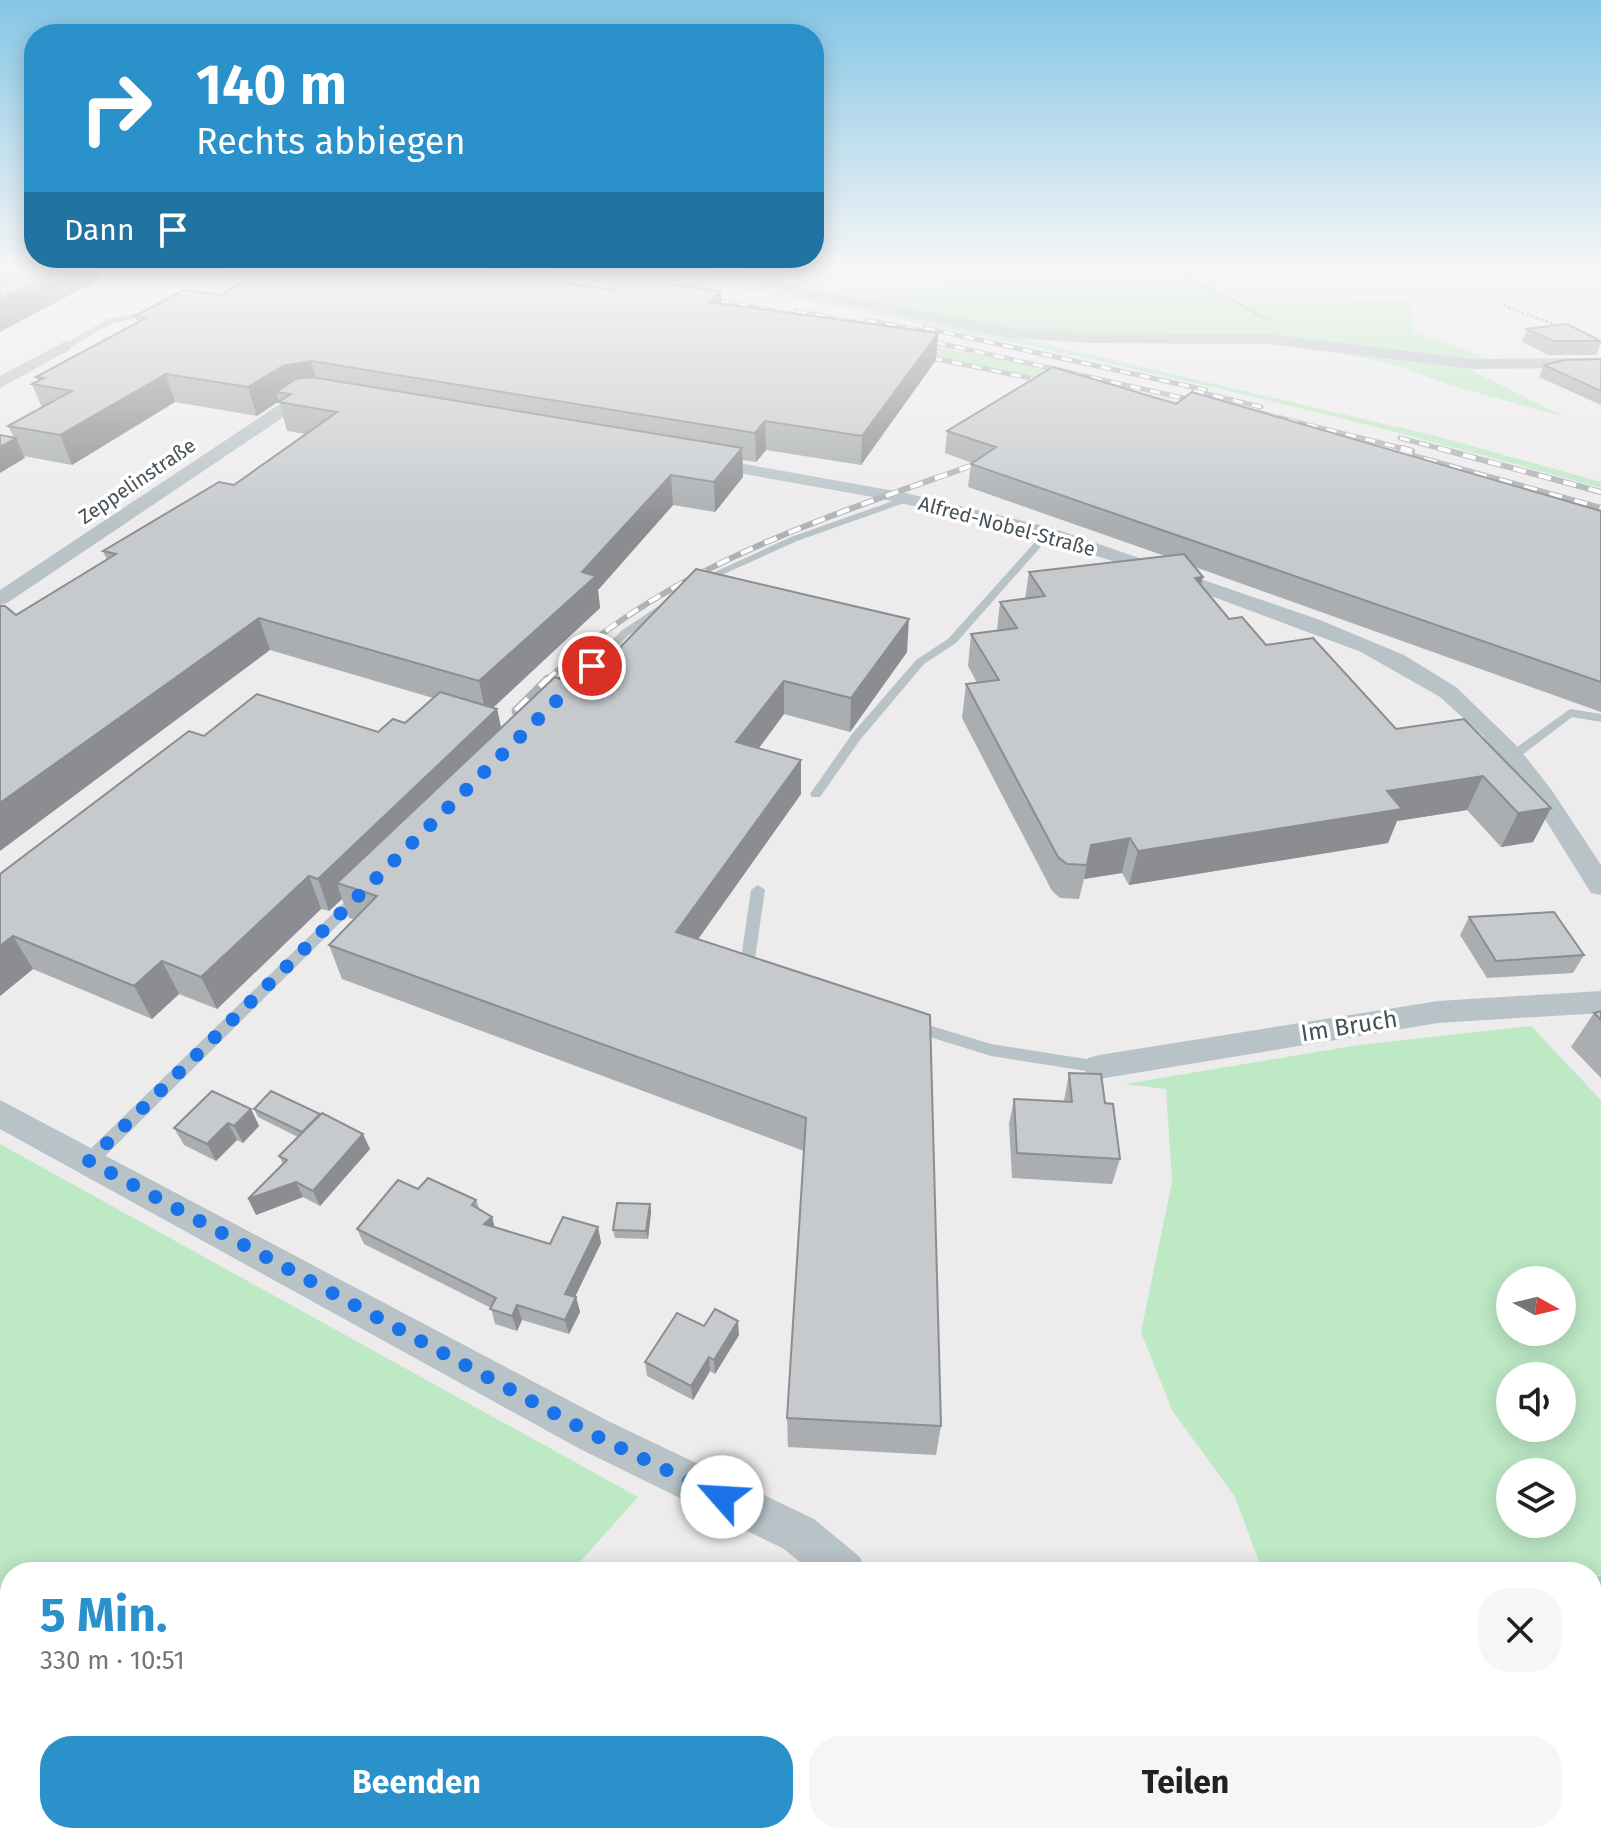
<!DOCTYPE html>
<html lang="de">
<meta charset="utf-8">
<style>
:root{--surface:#fff;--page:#f6f6f6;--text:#202124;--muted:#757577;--accent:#2a91ca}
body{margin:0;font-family:"Fira Sans",sans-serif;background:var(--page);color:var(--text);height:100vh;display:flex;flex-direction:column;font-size:30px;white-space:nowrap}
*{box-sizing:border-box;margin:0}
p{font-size:26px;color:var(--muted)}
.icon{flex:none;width:44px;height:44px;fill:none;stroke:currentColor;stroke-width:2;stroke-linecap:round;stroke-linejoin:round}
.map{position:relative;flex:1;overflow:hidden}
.details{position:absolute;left:0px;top:1562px;width:1602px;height:282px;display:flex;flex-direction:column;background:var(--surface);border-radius:32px 32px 0 0;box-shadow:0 4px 20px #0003}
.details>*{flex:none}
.top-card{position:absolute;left:24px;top:24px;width:800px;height:244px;border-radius:32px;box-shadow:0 4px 20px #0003;background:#2a91ca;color:#fff;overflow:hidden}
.needle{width:52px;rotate:98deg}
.tools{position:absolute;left:1496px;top:1266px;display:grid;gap:16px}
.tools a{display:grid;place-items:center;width:80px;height:80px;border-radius:50%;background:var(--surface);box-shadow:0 4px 20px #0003;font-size:40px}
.pin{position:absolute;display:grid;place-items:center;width:68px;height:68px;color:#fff;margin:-34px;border:4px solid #fff;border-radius:50%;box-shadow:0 2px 8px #0007}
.me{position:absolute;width:88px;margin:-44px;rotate:296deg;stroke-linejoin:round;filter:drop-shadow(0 0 6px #0008)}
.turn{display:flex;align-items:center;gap:28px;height:168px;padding:0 40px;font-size:36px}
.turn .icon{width:104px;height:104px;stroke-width:2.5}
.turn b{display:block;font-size:56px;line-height:68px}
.then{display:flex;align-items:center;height:76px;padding:0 40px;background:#0003;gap:16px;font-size:30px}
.round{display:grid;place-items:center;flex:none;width:84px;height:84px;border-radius:32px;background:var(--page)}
.overview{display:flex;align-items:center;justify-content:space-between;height:136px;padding:0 40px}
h1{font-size:48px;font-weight:700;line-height:60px;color:var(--accent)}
.action{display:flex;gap:16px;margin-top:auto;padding:16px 40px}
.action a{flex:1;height:92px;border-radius:32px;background:var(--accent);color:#fff;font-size:32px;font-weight:700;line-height:92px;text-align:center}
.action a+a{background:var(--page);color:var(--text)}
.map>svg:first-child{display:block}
.green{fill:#bde9c5;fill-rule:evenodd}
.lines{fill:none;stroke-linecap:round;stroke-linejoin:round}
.path{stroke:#78c38f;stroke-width:3;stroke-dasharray:3 2;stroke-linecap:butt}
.lane{fill:#b8c3c7;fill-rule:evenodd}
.street{fill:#b8c3c7;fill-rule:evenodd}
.secondary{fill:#b9c6cc;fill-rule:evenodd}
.rail-far2-casing{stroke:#aeb2b5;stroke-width:5}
.rail-far1-casing{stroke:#aeb2b5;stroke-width:6}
.rail-casing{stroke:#aeb2b5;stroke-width:9}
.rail-far2{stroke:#fff;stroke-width:3;stroke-dasharray:10;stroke-linecap:butt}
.rail-far1{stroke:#fff;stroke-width:4;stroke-dasharray:13;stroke-linecap:butt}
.rail{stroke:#fff;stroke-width:6;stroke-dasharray:17;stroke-linecap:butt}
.wall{fill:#aaaeb0}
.shaded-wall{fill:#8b8d90}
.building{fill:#c6cacd;stroke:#8b8d90;stroke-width:2}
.route{stroke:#1a73e8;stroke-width:14;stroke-dasharray:0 25.2}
.labels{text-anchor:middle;stroke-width:7;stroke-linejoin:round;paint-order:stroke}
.far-street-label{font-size:20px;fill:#465257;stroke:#fff}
.street-label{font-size:24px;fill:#465257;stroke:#fff}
</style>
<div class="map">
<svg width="1601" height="1843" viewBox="0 0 1601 1843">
<rect width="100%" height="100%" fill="#eeebec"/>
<g class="green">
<polygon points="408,269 499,269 681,297 1028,365 1330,439 881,345"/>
<path d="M624,269H814L747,277L840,301L869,295L1003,281L989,269H1180L1239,303L1412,301L1413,331L1497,362L1465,367L1565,417L1449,385L1398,366L1314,347L1273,342L1015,337L1436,436L1601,482V488C1280,397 953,324 624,269Z"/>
<path d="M1531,1026L1601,1100V1575L1592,1576V1572H1263L1235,1497L1172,1410L1141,1332L1172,1182L1166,1089L1125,1084L1359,1045ZM1510,1280H1562V1332H1510ZM1510,1376H1562V1428H1510ZM1510,1472H1562V1524H1510Z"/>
<polygon points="0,1144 638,1497 571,1572 10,1572 10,1834 337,1834 328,1843 0,1843"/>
</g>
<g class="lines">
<g class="path">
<polyline points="1174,269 1268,320"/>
<polyline points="1503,305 1560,327"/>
</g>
<g class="lane">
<polygon points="154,310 158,312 157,314 112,323 69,348 62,346 107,319"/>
<polygon points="907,496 910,497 910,501 797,541 704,583 696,583 695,581 791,537"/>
<polygon points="1044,532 1052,534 956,643 924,664 860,740 820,797 812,797 810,794 852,734 916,660 948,639"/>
<polygon points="669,599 674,602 673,604 629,635 592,673 584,673 584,669 621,631"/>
<polygon points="1570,709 1601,714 1601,722 1572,717 1518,758 1510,758 1508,755 1510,752"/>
<polygon points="758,885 765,890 753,972 751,976 741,976 739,972 751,890"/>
<polygon points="359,891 364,893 366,896 364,899 95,1166 89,1168 83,1166 81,1161 83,1156 354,893"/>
<polygon points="912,1020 991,1044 1099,1061 1105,1063 1107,1067 1105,1071 1099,1073 991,1056 907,1030 904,1026 907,1022"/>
</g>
<g class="street">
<polygon points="709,269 733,269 802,287 1010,328 1090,333 1268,334 1473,359 1601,358 1601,368 1473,369 1268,344 1090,343 1010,338 801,295"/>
<polygon points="66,341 71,343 71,349 0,388 0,376"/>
<polygon points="313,393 321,398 319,402 303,404 7,603 0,605 0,590 292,396"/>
<polygon points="705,457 906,493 1052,528 1320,620 1404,655 1456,687 1517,746 1551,789 1601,865 1601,895 1591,893 1533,800 1482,735 1440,697 1361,652 1144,571 1002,526 873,497 699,466 696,462 699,458"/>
<polygon points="1601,991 1601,1013 1438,1023 1099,1079 1088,1076 1083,1067 1088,1058 1099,1055 1438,1001"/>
<polygon points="0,1100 608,1421 814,1519 860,1557 866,1572 812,1572 784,1549 580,1449 0,1129"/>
<polygon points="436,1834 509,1834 505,1843 432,1843"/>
</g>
<g class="secondary">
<polygon points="1601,1576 1601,1638 1592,1639 1592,1577"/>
<polygon points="920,1834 988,1834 989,1843 921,1843"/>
</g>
<defs>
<g id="rail-far2">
<polyline points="522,269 645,288"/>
<polyline points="77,274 162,277 285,271"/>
<polyline points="630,275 720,290"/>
<polyline points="700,297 806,317"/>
<polyline points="796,311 874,326"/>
<polyline points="866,320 933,333"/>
<polyline points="925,328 1206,390"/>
<polyline points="916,338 1205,403"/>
<polyline points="913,354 1054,383"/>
<polyline points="1194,391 1261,407"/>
<polyline points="1249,410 1409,450"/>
<polyline points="1400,438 1446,450"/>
</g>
<g id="rail-far1">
<polyline points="1401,448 1412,451"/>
<polyline points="1438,448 1601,492"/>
<polyline points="1399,452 1601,508"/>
<path d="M546,681C665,567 822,519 973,465"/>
</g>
<polyline id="rail" points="516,711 548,679"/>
</defs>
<use href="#rail-far2" class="rail-far2-casing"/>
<use href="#rail-far1" class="rail-far1-casing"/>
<use href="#rail" class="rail-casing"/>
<use href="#rail-far2" class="rail-far2"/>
<use href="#rail-far1" class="rail-far1"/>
<use href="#rail" class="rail"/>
</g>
<g class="wall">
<polygon points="220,295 721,304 938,333 936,360 861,465 766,450 756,462 743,460 743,477 715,512 673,505 598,590 600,608 493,708 497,709 501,728 564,680 606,662 907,652 850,732 784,714 759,748 801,794 698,939 930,1015 941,1426 936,1455 788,1447 787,1418 804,1151 342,979 329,945 354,919 349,918 342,899 329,911 321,909 217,1009 179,994 152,1019 33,969 0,996 0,874 204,736 378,732 405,723 433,698 270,650 16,615 107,560 103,551 234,485 306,434 287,431 279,401 257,416 175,402 72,465 24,456 25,458 8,426 42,408 32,384 38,381 36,377 137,322 135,316"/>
<polygon points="1527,329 1601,341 1601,343 1596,355 1548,355 1522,342"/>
<polygon points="1601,359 1601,405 1539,377 1544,365"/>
<polygon points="1176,404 1601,511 1601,712 1195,567 1201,586 1229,619 1266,645 1396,729 1551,808 1533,842 1501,847 1467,810 1397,821 1388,843 1129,885 1122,873 1084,879 1079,899 1060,898 1052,891 962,718 966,684 977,683 968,666 971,634 997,630 1000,602 1025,599 1029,572 1165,556 968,487 971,464 972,463 945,453 947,431"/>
<polygon points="1469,917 1584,955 1573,973 1487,978 1460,935"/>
<polygon points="1601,1011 1601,1078 1571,1047 1594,1013"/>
<polygon points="1069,1073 1120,1159 1112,1184 1012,1178 1009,1124 1014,1099 1064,1101"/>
<polygon points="251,1109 259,1126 243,1143 237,1140 216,1161 184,1145 174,1128"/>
<polygon points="254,1109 370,1149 320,1206 303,1197 256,1215 283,1164 279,1156 298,1137 258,1117"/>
<polygon points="418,1189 476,1200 480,1210 492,1217 495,1228 550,1244 598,1227 601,1243 575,1297 576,1297 580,1312 569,1334 522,1320 517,1331 495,1324 491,1308 364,1244 357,1229"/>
<polygon points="650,1204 651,1212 648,1239 615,1238 613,1230"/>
<polygon points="704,1326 739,1335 715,1374 710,1371 693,1400 647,1376 645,1362"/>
</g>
<g class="shaded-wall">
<polygon points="60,269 96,269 100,279 0,332 0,299"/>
<polygon points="721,292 722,318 709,302"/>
<polygon points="938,333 936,360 861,465 862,436"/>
<polygon points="311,361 319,389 276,392 279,401 257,416 248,387 283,366"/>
<polygon points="166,374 175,402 72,465 60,435"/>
<polygon points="765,421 766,450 756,462 755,433"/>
<polygon points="16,438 25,458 0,473 0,447"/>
<polygon points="742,448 743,477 715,512 714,482"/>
<polygon points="671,475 673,505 598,590 600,608 486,714 479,681 582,572"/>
<polygon points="1203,577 1195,609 1195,578"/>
<polygon points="259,618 270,650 0,851 0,803"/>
<polygon points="909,619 907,652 850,732 851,698"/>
<polygon points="784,681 784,714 738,776 736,742"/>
<polygon points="497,709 504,741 337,883 342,899 329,911 318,879"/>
<polygon points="801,760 801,794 679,966 676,932"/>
<polygon points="1483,776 1467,810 1397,821 1388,843 1129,885 1138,851 1387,791"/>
<polygon points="1551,808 1533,842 1501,847 1518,813"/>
<polygon points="1130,838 1122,873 1084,879 1091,845"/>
<polygon points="309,876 321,909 217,1009 201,977"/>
<polygon points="13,936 33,969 0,996 0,946"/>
<polygon points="162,961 179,994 152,1019 134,986"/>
<polygon points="251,1109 259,1126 243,1143 234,1126"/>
<polygon points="228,1123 237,1140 216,1161 207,1144"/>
<polygon points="363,1134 370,1149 320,1206 313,1191"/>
<polygon points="296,1182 303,1197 256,1215 248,1199"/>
<polygon points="650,1204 651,1212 648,1239 646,1231"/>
<polygon points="492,1217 496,1233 484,1224"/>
<polygon points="598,1227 601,1243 569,1309 565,1294"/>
<polygon points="576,1297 580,1312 569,1334 565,1320"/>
<polygon points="517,1305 522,1320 517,1331 512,1316"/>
<polygon points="738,1321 739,1335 715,1374 714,1360"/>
<polygon points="709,1357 710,1371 693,1400 691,1386"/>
</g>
<g class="building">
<polygon points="0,269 60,269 0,299"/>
<polygon points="267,269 460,269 614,290 631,277 721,292 709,302 938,333 862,436 765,421 755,433 311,361 283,366 248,387 166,374 60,435 8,426 72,391 32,384 44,378 36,377 146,318 135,316 184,290 220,295"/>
<polygon points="1567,324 1601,341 1553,341 1527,329"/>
<polygon points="1601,359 1601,391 1544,365 1564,360"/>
<polygon points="1053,367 1176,404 1192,392 1601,511 1601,682 971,464 996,447 947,431"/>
<polygon points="311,377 742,448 714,482 671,475 582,572 596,576 479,681 259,618 0,803 0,606 5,606 16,615 116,554 103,551 219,482 234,485 337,412 278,402 291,394 276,392 296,379"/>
<polygon points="0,435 16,438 0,447"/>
<polygon points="1184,554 1203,577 1195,578 1229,619 1242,617 1266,645 1313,638 1396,729 1464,719 1551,808 1518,813 1483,776 1387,791 1402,809 1138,851 1130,838 1091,845 1087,865 1067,864 1058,857 966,684 999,680 971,634 1017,628 1000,602 1045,596 1029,572"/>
<polygon points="696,569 909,619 851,698 784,681 736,742 801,760 676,932 930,1015 941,1426 787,1418 806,1118 329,945 377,896 337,883 555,677 564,680 587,657 606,662"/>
<polygon points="440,692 497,709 318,879 309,876 201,977 162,961 134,986 13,936 0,946 0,874 189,731 204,736 257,694 378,732 393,719 405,723"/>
<polygon points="1554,912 1584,955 1496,961 1469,917"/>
<polygon points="1601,1011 1601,1020 1594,1013"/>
<polygon points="1069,1073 1101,1074 1105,1103 1113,1104 1120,1159 1017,1153 1014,1099 1072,1102"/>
<polygon points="212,1091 251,1109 234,1126 228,1123 207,1144 174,1128"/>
<polygon points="271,1091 320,1114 302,1132 254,1109"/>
<polygon points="322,1113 363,1134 313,1191 296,1182 248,1199 287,1160 279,1156"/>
<polygon points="428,1178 476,1200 472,1205 492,1217 484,1224 550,1244 563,1217 598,1227 565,1294 576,1297 565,1320 517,1305 512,1316 490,1309 496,1298 357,1229 398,1180 418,1189"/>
<polygon points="617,1203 650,1204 646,1231 613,1230"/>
<polygon points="715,1309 738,1321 714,1360 709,1357 691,1386 645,1362 677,1313 704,1326"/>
</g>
<linearGradient id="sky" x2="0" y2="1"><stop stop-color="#84c6e6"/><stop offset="0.51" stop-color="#f7f6f6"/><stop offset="1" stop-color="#f7f6f6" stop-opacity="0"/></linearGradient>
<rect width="1601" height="527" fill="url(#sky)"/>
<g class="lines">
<polyline class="route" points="592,666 89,1161 594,1435 722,1497"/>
</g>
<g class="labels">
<g class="far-street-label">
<text transform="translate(137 481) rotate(-34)" y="7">Zeppelinstraße</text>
<text transform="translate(1007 526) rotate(15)" y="7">Alfred-Nobel-Straße</text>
</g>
<g class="street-label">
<text transform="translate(1349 1026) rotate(-9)" y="8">Im Bruch</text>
</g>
</g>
</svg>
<div class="tools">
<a><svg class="needle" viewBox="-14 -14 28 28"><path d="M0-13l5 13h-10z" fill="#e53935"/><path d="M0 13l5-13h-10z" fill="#757577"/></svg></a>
<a><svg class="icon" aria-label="sound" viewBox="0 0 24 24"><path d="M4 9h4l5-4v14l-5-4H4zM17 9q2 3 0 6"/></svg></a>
<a><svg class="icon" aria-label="layers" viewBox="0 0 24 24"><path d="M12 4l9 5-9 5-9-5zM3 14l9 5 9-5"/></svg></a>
</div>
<div class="pin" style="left:592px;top:666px;background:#d93025"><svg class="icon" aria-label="arrive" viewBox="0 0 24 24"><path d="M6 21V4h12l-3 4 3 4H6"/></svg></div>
<svg class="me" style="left:722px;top:1497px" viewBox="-20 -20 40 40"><circle r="19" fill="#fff"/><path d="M0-13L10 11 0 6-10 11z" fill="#1a73e8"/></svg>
<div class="top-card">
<div class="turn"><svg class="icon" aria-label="right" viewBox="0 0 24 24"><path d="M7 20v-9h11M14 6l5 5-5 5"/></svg><div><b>140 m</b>Rechts abbiegen</div></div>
<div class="then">Dann<svg class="icon" aria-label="arrive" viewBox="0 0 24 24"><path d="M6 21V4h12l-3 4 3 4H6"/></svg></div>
</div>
<section class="details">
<div class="overview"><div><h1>5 Min.</h1><p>330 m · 10:51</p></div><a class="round"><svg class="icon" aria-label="close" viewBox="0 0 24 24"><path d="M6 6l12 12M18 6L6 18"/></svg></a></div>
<div class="action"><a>Beenden</a><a>Teilen</a></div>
</section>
</div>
